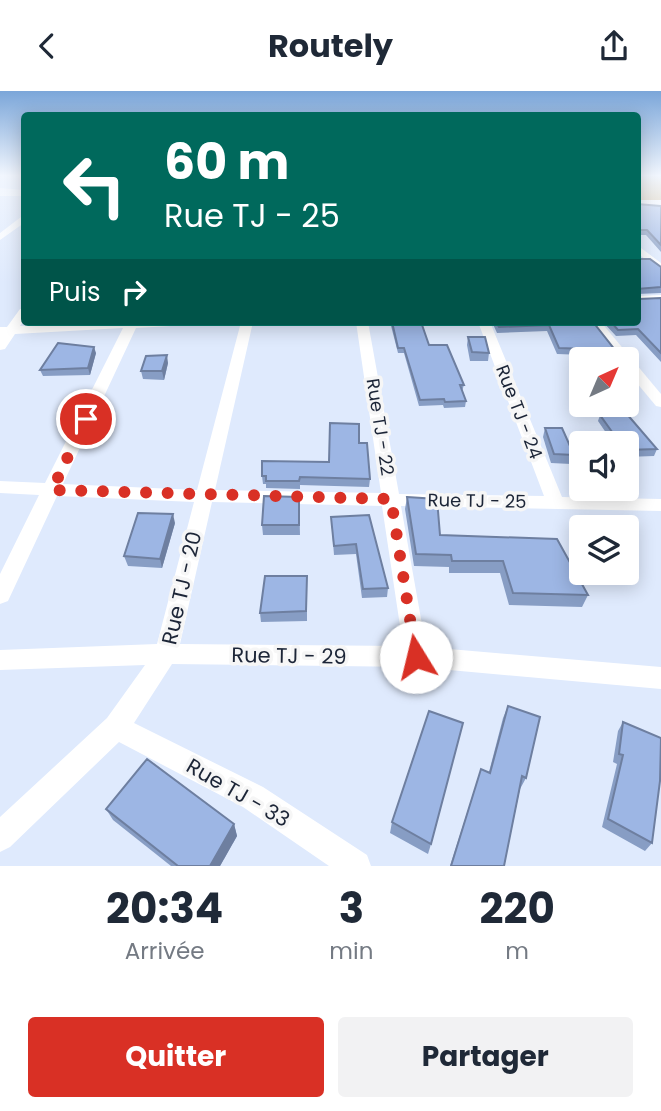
<!DOCTYPE html>
<html lang="fr">
<meta charset="utf-8">
<style>
:root{--surface:#fff;--page:#f2f2f3;--text:#1f2937;--muted:#747a83;--accent:#d93025}
body{margin:0;font-family:Poppins,sans-serif;background:var(--page);color:var(--text);height:100vh;display:flex;flex-direction:column;font-size:26px;white-space:nowrap}
*{box-sizing:border-box;margin:0}
p{font-size:23px;color:var(--muted)}
.icon{flex:none;width:38px;height:38px;fill:none;stroke:currentColor;stroke-width:2;stroke-linecap:round;stroke-linejoin:round}
.map{position:relative;height:775px;overflow:hidden}
.sheet{display:flex;flex-direction:column;background:var(--surface);flex:1}
.sheet>*{flex:none}
.banner{position:absolute;left:21px;top:21px;width:620px;height:214px;border-radius:7px;box-shadow:0 4px 18px #0003;background:#00695c;color:#fff;overflow:hidden}
.needle{width:46px;rotate:44deg}
.fabs{position:absolute;left:569px;top:256px;display:grid;gap:14px}
.fabs a{display:grid;place-items:center;width:70px;height:70px;border-radius:7px;background:var(--surface);box-shadow:0 4px 18px #0003;font-size:35px}
.pin{position:absolute;display:grid;place-items:center;width:60px;height:60px;color:#fff;margin:-30px;border:4px solid #fff;border-radius:50%;box-shadow:0 2px 7px #0007}
.me{position:absolute;width:77px;margin:-38px;rotate:351deg;stroke-linejoin:round;filter:drop-shadow(0 0 5px #0008)}
.turn{display:flex;align-items:center;gap:24px;height:147px;padding:0 28px;font-size:32px}
.turn .icon{width:91px;height:91px;stroke-width:2.5}
.turn b{display:block;font-size:49px;line-height:60px}
.then{display:flex;align-items:center;height:66px;padding:0 28px;background:#0003;gap:14px;font-size:26px}
.eta{display:flex;justify-content:space-evenly;align-items:center;height:119px;text-align:center}
.eta b{font-size:42px;font-weight:700;line-height:49px}
.button{display:flex;gap:14px;margin-top:auto;padding:14px 28px}
.button a{flex:1;height:80px;border-radius:7px;background:var(--accent);color:#fff;font-size:28px;font-weight:700;line-height:80px;text-align:center}
.button a+a{background:var(--page);color:var(--text)}
header{display:flex;justify-content:space-between;align-items:center;height:91px;padding:0 28px;background:var(--surface);font-size:32px;font-weight:700}
.map>svg:first-child{display:block}
.green{fill:#d6b880}
.lines{fill:none;stroke-linecap:round;stroke-linejoin:round}
.street{fill:#fff;fill-rule:evenodd}
.secondary{fill:#fff;fill-rule:evenodd}
.wall{fill:#879dc4}
.shaded-wall{fill:#6e7fa0}
.building{fill:#9db6e4;stroke:#6e7fa0;stroke-width:2}
.route{stroke:#d93025;stroke-width:12;stroke-dasharray:0 21.6}
.labels{text-anchor:middle;stroke-width:7;stroke-linejoin:round;paint-order:stroke}
.street-label{font-size:18px;fill:#1c2537;stroke:#f6f6f6}
.near-street-label{font-size:21px;fill:#1c2537;stroke:#f6f6f6}
</style>
<header><svg class="icon" aria-label="back" viewBox="0 0 24 24"><path d="M15 5l-7 7 7 7"/></svg>Routely<svg class="icon" aria-label="share" viewBox="0 0 24 24"><path d="M12 15V3M7 8l5-5 5 5M5 13v7h14v-7"/></svg></header>
<div class="map">
<svg width="661" height="775" viewBox="0 0 661 775">
<rect width="100%" height="100%" fill="#dfeafd"/>
<polygon class="green" points="637,84 661,84 661,111 637,110"/>
<g class="lines">
<g class="street">
<polygon points="21,126 24,126 24,132 0,149 0,142"/>
<polygon points="637,154 661,172 661,180 637,162"/>
<polygon points="661,204 661,210 637,211 637,205"/>
<path d="M20,218H24V229L20,235L177,231L171,235L136,237L63,393L197,399L241,231H253L215,399L381,402L356,231H368L399,403L544,405L478,231H490L562,406L661,408V420L401,415L426,556L661,576V598L416,576L172,573L134,632L263,696L367,764L371,775H329L243,716L119,651L10,756L0,761V726L107,627L145,574L0,579V559L157,553L194,411L57,405L8,510L0,513V483L39,404L0,402V390L45,392L123,237L15,243L5,258L0,259V236H7ZM212,411L382,415L403,555L180,553Z"/>
<polygon points="589,231 601,231 661,303 661,316 656,315 626,279 626,268 618,268"/>
</g>
<g class="secondary">
<polygon points="0,97 24,99 24,105 0,105"/>
<rect x="637" y="109" width="24" height="8"/>
</g>
</g>
<g class="wall">
<polygon points="637,113 661,115 661,161 646,144 637,144"/>
<polygon points="637,168 661,176 661,202 637,203"/>
<polygon points="661,207 661,271 636,244 616,245 603,231 637,231 639,208"/>
<polygon points="390,231 421,231 429,254 464,294 462,300 466,310 465,316 444,317 443,314 419,315 404,262 398,262"/>
<polygon points="492,231 593,231 615,259 613,265 557,263 547,240 497,242"/>
<polygon points="468,246 489,262 488,270 470,270 467,254"/>
<polygon points="96,262 90,284 43,285 40,279"/>
<polygon points="168,272 164,289 143,288 141,280"/>
<polygon points="600,324 657,358 654,365 626,366 626,352 613,352 598,330"/>
<polygon points="545,337 574,364 571,373 551,372 543,346"/>
<polygon points="359,352 370,388 369,396 300,394 300,398 266,397 266,393 263,393 262,385 329,371"/>
<polygon points="299,406 300,444 263,444 262,434"/>
<polygon points="407,406 440,444 588,504 582,516 509,514 500,482 449,482 449,476 414,475 405,418"/>
<polygon points="369,424 388,497 387,506 362,507 356,463 334,464 331,426"/>
<polygon points="175,432 162,477 128,475 124,465"/>
<polygon points="307,494 307,530 261,531 260,522"/>
<polygon points="508,615 526,687 520,698 504,775 450,775 481,678 489,681 503,627"/>
<polygon points="623,631 652,752 645,760 602,736 617,673 613,671 618,640"/>
<polygon points="106,718 234,733 237,745 220,775 171,775 113,729"/>
<polygon points="392,731 431,753 428,763 390,742"/>
</g>
<g class="shaded-wall">
<polygon points="94,256 96,262 90,284 88,277"/>
<polygon points="167,264 168,272 164,289 162,280"/>
<polygon points="173,423 175,432 162,477 160,468"/>
<polygon points="234,733 237,745 220,775 210,775"/>
</g>
<g class="building">
<polygon points="637,113 661,115 661,154 647,139 637,139"/>
<polygon points="637,168 650,168 661,176 661,196 637,198"/>
<polygon points="637,206 639,208 661,207 661,262 638,238 618,239 611,231 637,231"/>
<polygon points="392,231 421,231 429,254 447,254 464,294 460,294 466,310 445,311 444,308 420,309 404,257 398,257"/>
<polygon points="496,231 593,231 615,259 559,257 549,234 499,236"/>
<polygon points="468,246 485,246 489,262 472,261"/>
<polygon points="58,252 94,256 88,277 40,279"/>
<polygon points="167,264 162,280 141,280 146,265"/>
<polygon points="626,322 657,358 626,359 626,352 620,352 600,324"/>
<polygon points="330,332 359,333 359,352 367,352 370,388 300,386 299,390 266,390 266,385 262,385 262,370 329,371"/>
<polygon points="545,337 562,337 574,364 554,363"/>
<polygon points="264,405 299,406 299,434 262,434"/>
<polygon points="407,406 437,408 440,444 557,448 588,504 513,502 503,470 452,470 451,464 416,463"/>
<polygon points="138,422 173,423 160,468 124,465"/>
<polygon points="369,424 388,497 363,498 356,453 334,455 331,426"/>
<polygon points="265,485 307,485 306,520 260,522"/>
<polygon points="508,615 540,626 526,687 522,685 504,775 451,775 481,678 490,682"/>
<polygon points="429,620 463,632 431,753 392,731"/>
<polygon points="623,631 661,647 660,690 652,752 608,728 623,664 619,663"/>
<polygon points="147,668 234,733 210,775 178,775 106,718"/>
</g>
<linearGradient id="sky" x2="0" y2="1"><stop stop-color="#7ba6d9"/><stop offset="0.44" stop-color="#f1f6fe"/><stop offset="1" stop-color="#f1f6fe" stop-opacity="0"/></linearGradient>
<rect width="661" height="192" fill="url(#sky)"/>
<g class="lines">
<polyline class="route" points="86,328 52,399 391,408 416,566"/>
</g>
<g class="labels">
<g class="street-label">
<text transform="translate(519 321) rotate(69)" y="6">Rue TJ - 24</text>
<text transform="translate(380 336) rotate(81)" y="6">Rue TJ - 22</text>
<text transform="translate(477 410) rotate(1)" y="6">Rue TJ - 25</text>
</g>
<g class="near-street-label">
<text transform="translate(182 497) rotate(-77)" y="7">Rue TJ - 20</text>
<text transform="translate(289 565) rotate(1)" y="7">Rue TJ - 29</text>
<text transform="translate(238 702) rotate(30)" y="7">Rue TJ - 33</text>
</g>
</g>
</svg>
<div class="fabs">
<a><svg class="needle" viewBox="-14 -14 28 28"><path d="M0-13l5 13h-10z" fill="#e53935"/><path d="M0 13l5-13h-10z" fill="#747a83"/></svg></a>
<a><svg class="icon" aria-label="sound" viewBox="0 0 24 24"><path d="M4 9h4l5-4v14l-5-4H4zM17 9q2 3 0 6"/></svg></a>
<a><svg class="icon" aria-label="layers" viewBox="0 0 24 24"><path d="M12 4l9 5-9 5-9-5zM3 14l9 5 9-5"/></svg></a>
</div>
<div class="pin" style="left:86px;top:328px;background:#d93025"><svg class="icon" aria-label="arrive" viewBox="0 0 24 24"><path d="M6 21V4h12l-3 4 3 4H6"/></svg></div>
<svg class="me" style="left:416px;top:566px" viewBox="-20 -20 40 40"><circle r="19" fill="#fff"/><path d="M0-13L10 11 0 6-10 11z" fill="#d93025"/></svg>
<div class="banner">
<div class="turn"><svg class="icon" aria-label="left" viewBox="0 0 24 24"><path d="M17 20v-9H6M10 6l-5 5 5 5"/></svg><div><b>60 m</b>Rue TJ - 25</div></div>
<div class="then">Puis<svg class="icon" aria-label="right" viewBox="0 0 24 24"><path d="M7 20v-9h11M14 6l5 5-5 5"/></svg></div>
</div>
</div>
<section class="sheet">
<div class="eta">
<div><b>20:34</b><p>Arrivée</p></div>
<div><b>3</b><p>min</p></div>
<div><b>220</b><p>m</p></div>
</div>
<div class="button"><a>Quitter</a><a>Partager</a></div>
</section>
